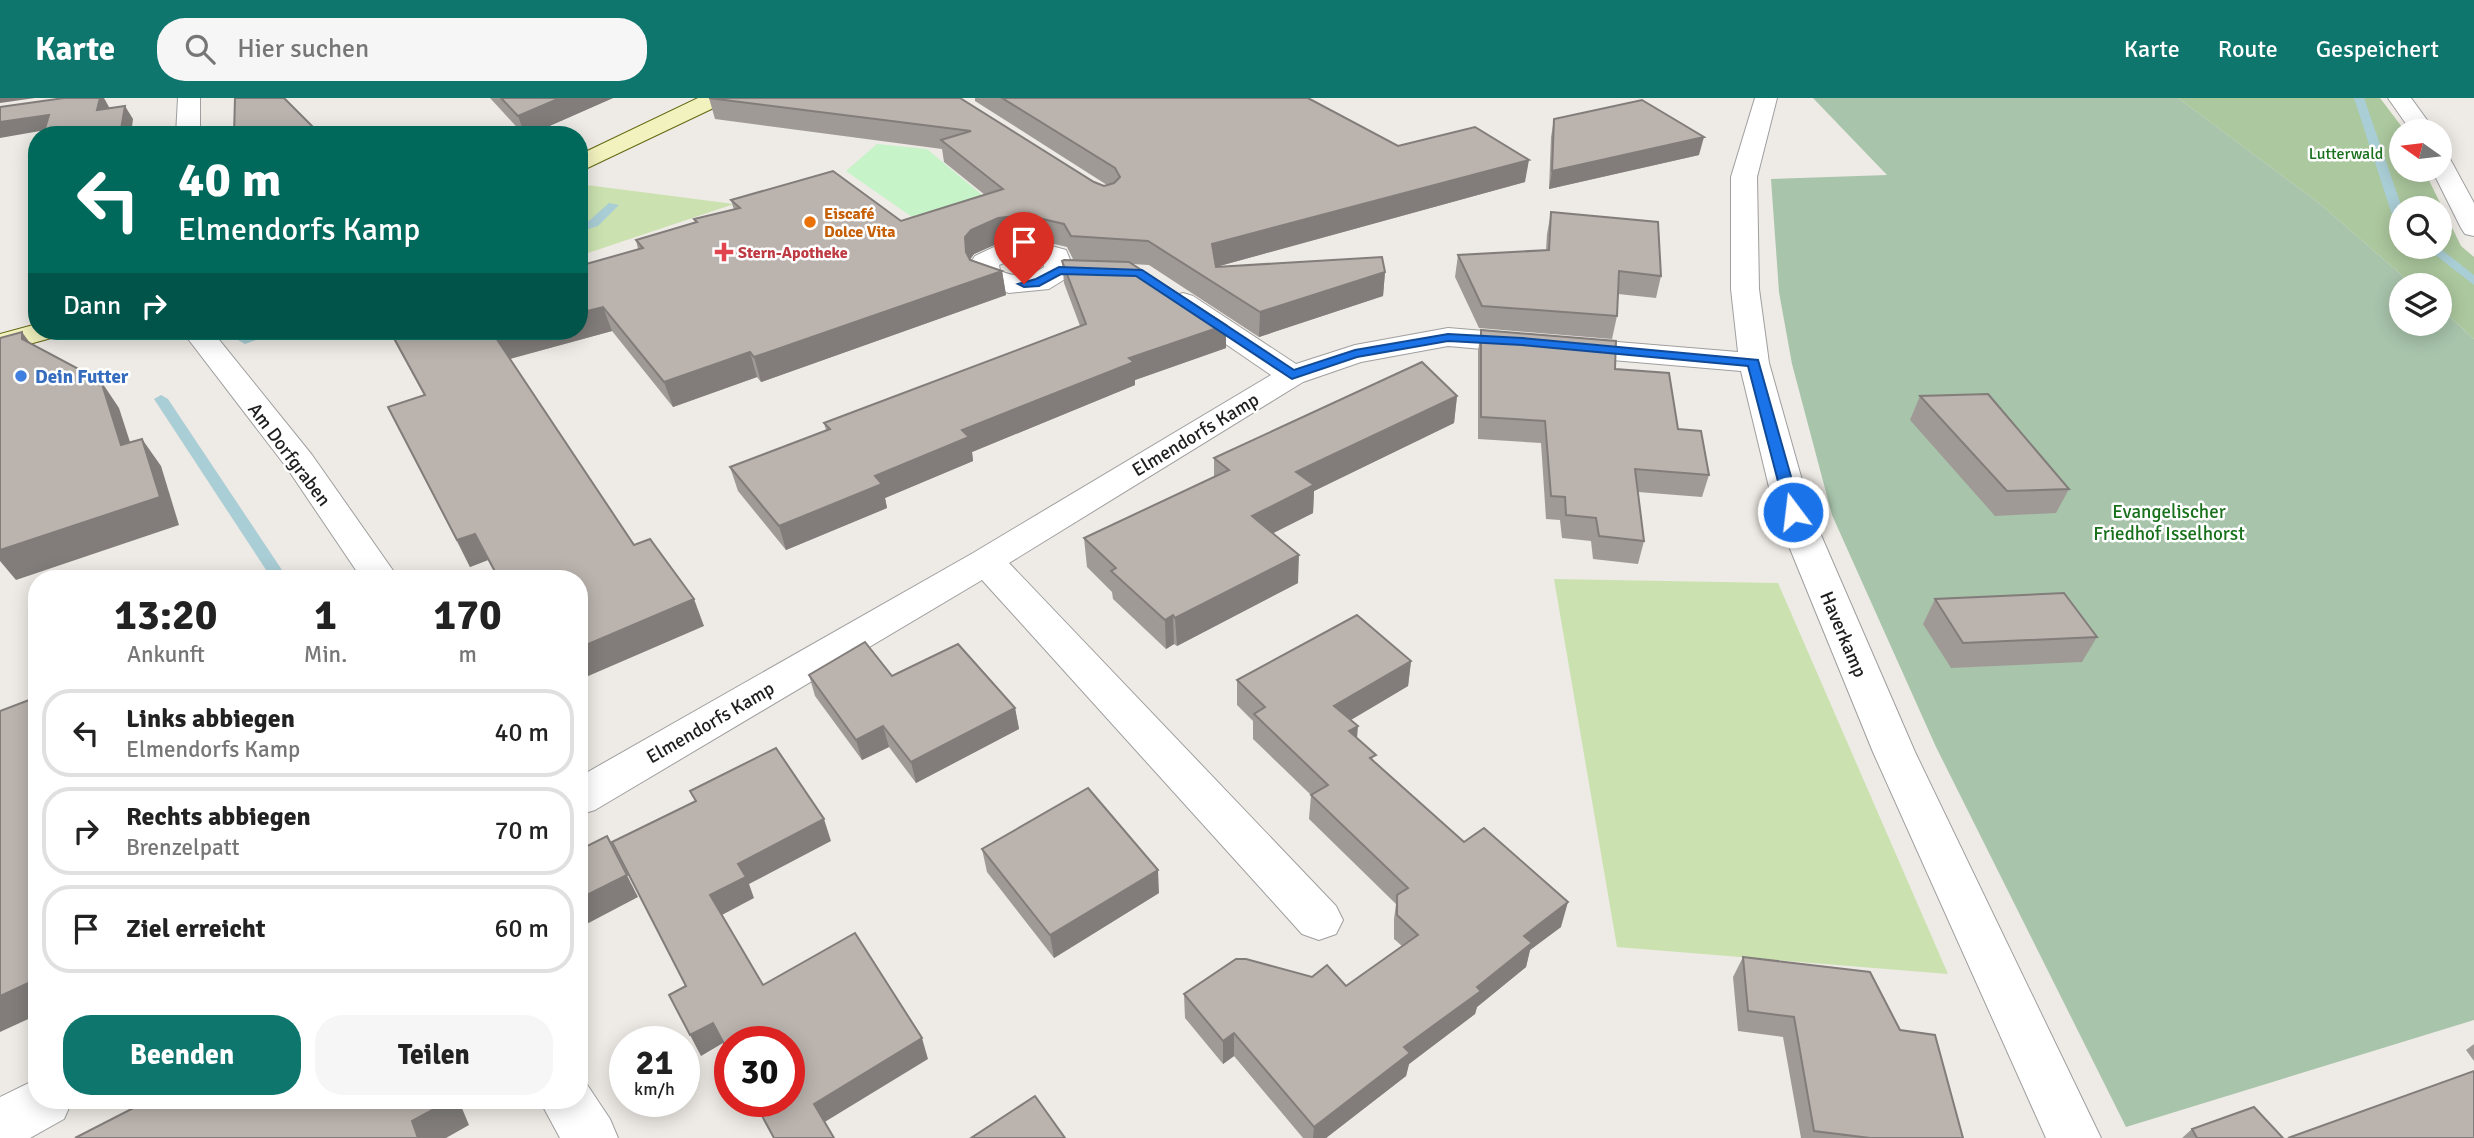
<!DOCTYPE html>
<html lang="de">
<meta charset="utf-8">
<style>
:root{--surface:#fff;--page:#f6f6f6;--text:#222;--muted:#767676;--line:#e0e0e0;--accent:#0f766e}
body{margin:0;font-family:Signika,sans-serif;background:var(--page);color:var(--text);height:100vh;display:flex;flex-direction:column;font-size:26px;white-space:nowrap}
*{box-sizing:border-box;margin:0}
p{font-size:23px;color:var(--muted)}
.icon{flex:none;width:38px;height:38px;fill:none;stroke:currentColor;stroke-width:2;stroke-linecap:round;stroke-linejoin:round}
.map{position:relative;flex:1;overflow:hidden}
.details{position:absolute;left:28px;top:472px;width:560px;height:539px;display:flex;flex-direction:column;background:var(--surface);border-radius:28px;box-shadow:0 4px 18px #0003}
.details>*{flex:none}
.top-card{position:absolute;left:28px;top:28px;width:560px;height:214px;border-radius:28px;box-shadow:0 4px 18px #0003;background:#00695c;color:#fff;overflow:hidden}
.needle{width:46px;rotate:284deg}
.tools{position:absolute;left:2389px;top:21px;display:grid;gap:14px}
.tools a{display:grid;place-items:center;width:63px;height:63px;border-radius:50%;background:var(--surface);box-shadow:0 4px 18px #0003;font-size:35px}
.speed{position:absolute;left:609px;top:928px;display:flex;gap:14px;font-size:35px;font-weight:700;text-align:center}
.speed>*{display:grid;place-content:center;width:91px;height:91px;border-radius:50%;background:var(--surface);box-shadow:0 4px 18px #0003;line-height:1}
.speed small{font-size:18px;font-weight:400}
.speed .limit{border:10px solid #d22;background:#fff;color:#111}
.pin{position:absolute;display:grid;place-items:center;width:60px;height:60px;color:#fff;margin:-72px -30px;border-radius:50% 50% 50% 0;rotate:-45deg;box-shadow:0 0 7px #0007}
.pin .icon{rotate:45deg}
.me{position:absolute;width:77px;margin:-38px;rotate:345deg;stroke-linejoin:round;filter:drop-shadow(0 0 5px #0008)}
.turn{display:flex;align-items:center;gap:24px;height:147px;padding:0 35px;font-size:32px}
.turn .icon{width:91px;height:91px;stroke-width:2.5}
.turn b{display:block;font-size:49px;line-height:60px}
.then{display:flex;align-items:center;height:66px;padding:0 35px;background:#0003;gap:14px;font-size:26px}
.eta{display:flex;justify-content:space-evenly;align-items:center;height:119px;text-align:center}
.eta b{font-size:42px;font-weight:800;line-height:49px}
.cta{display:flex;gap:14px;margin-top:auto;padding:14px 35px}
.cta a{flex:1;height:80px;border-radius:28px;background:var(--accent);color:#fff;font-size:28px;font-weight:800;line-height:80px;text-align:center}
.cta a+a{background:var(--page);color:var(--text)}
ul{padding:0;list-style:none}
li{display:flex;align-items:center;gap:21px;height:88px;margin:0 14px 10px;padding:0 21px;border:4px solid var(--line);border-radius:28px}
li div{flex:1}
li b{display:block;font-size:26px}
li em{font-style:normal}
header{display:flex;align-items:center;gap:42px;box-sizing:border-box;height:98px;padding:0 35px;background:var(--accent);color:#fff}
header strong{font-size:33px}
nav{display:flex;gap:38px;margin-inline-start:auto;font-size:24px}
.search{width:490px;height:63px;background:var(--page);display:flex;align-items:center;gap:18px;box-sizing:border-box;padding:0 24px;border-radius:28px;color:var(--muted);font-size:26px}
.map>svg:first-child{display:block}
.grass{fill:#cbe2b0}
.forest{fill:#acc89e;fill-rule:evenodd}
.cemetery{fill:#a8c4ab}
.park{fill:#c6f3c8}
.lines{fill:none;stroke-linecap:round;stroke-linejoin:round}
.stream{fill:#aaced6;fill-rule:evenodd}
.street-casing{stroke:#9f9f9f;stroke-width:2}
.secondary-casing{stroke:#626811;stroke-width:2}
.street{fill:#fff;fill-rule:evenodd}
.secondary{fill:#f2f2be;fill-rule:evenodd}
.wall{fill:#a09a96}
.shaded-wall{fill:#827d7a}
.building{fill:#bab3ae;stroke:#827d7a;stroke-width:2}
.route{fill:#1a73e8;stroke:#114b97;stroke-width:2}
.food-dot{fill:#e8710a;stroke:#fff;stroke-width:2.5}
.health-dot{fill:#e0444e;stroke:#fff;stroke-width:2.5}
.shop-dot{fill:#3f7fe0;stroke:#fff;stroke-width:2.5}
.labels{text-anchor:middle;stroke-width:5;stroke-linejoin:round;paint-order:stroke}
.far-park-label{font-size:16px;fill:#18701b;stroke:#fff}
.far-food-label{font-size:16px;font-weight:bold;fill:#c56008;stroke:#fff;text-anchor:start}
.far-health-label{font-size:16px;font-weight:bold;fill:#be3a42;stroke:#fff;text-anchor:start}
.shop-label{font-size:19px;font-weight:bold;fill:#366cbe;stroke:#fff;text-anchor:start}
.street-label{font-size:19px;fill:#1e1e1e;stroke:#fff}
.park-label{font-size:19px;fill:#18701b;stroke:#fff}
</style>
<header>
<strong>Karte</strong>
<div class="search"><svg class="icon" aria-label="search" viewBox="0 0 24 24"><circle cx="10" cy="10" r="6"/><path d="M15 15l6 6"/></svg>Hier suchen</div>
<nav><a>Karte</a><a>Route</a><a>Gespeichert</a></nav>
</header>
<div class="map">
<svg width="2474" height="1040" viewBox="0 0 2474 1040">
<rect width="100%" height="100%" fill="#eeeae5"/>
<g class="grass">
<polygon points="579,86 734,106 579,158"/>
<polygon points="1554,481 1778,485 1948,876 1617,849"/>
</g>
<path class="forest" d="M2178,0H2380L2405,33H2401V72H2424L2461,148L2474,159V241L2440,210V187H2413L2319,105ZM2401,110H2440V149H2401Z"/>
<polygon class="cemetery" points="1813,0 2178,0 2319,105 2413,187 2401,187 2401,226 2440,226 2440,210 2474,241 2474,922 2126,1029 1936,649 1832,417 1792,266 1779,194 1771,81 1887,77"/>
<polygon class="park" points="877,46 927,51 1000,112 935,135 846,73"/>
<g class="lines">
<g class="stream">
<polygon points="2354,0 2364,0 2402,110 2401,130 2395,126"/>
<polygon points="609,105 619,107 598,128 579,134 579,126 590,122"/>
<polygon points="2425,149 2438,149 2474,177 2474,187"/>
<polygon points="260,233 280,233 245,246 238,242"/>
<polygon points="161,297 168,301 288,481 272,481 154,301"/>
</g>
<defs>
<g id="street">
<polygon points="178,0 200,0 200,37 176,37"/>
<polygon points="1755,0 1777,0 1757,79 1759,191 1769,265 1811,414 1915,654 2101,1040 2046,1040 1873,654 1775,414 1741,273 1448,248 1361,264 1303,284 1009,465 1336,808 1343,822 1336,836 1319,842 1302,836 982,482 595,712 579,717 579,679 973,455 1271,277 1173,210 1169,204 1173,198 1183,195 1193,198 1296,266 1355,247 1448,230 1738,254 1731,191 1731,79"/>
<polygon points="2388,0 2411,0 2435,33 2411,33"/>
<polygon points="2440,57 2449,59 2474,105 2474,138 2465,136 2461,130 2432,72 2440,72"/>
<path d="M1020,143L1037,144L1066,152L1071,164L1124,168L1128,174L1124,180L1114,182L1065,181L1049,191L1009,195L976,184L972,178L971,164L975,158L994,149ZM1020,159L1043,163L1044,169C1029,179 1017,180 1000,173L999,167Z"/>
<polygon points="182,233 212,233 312,357 399,481 362,481 287,370"/>
<polygon points="37,981 37,1003 72,1003 64,1021 30,1040 0,1040 0,999"/>
<polygon points="579,983 586,985 610,1021 618,1040 560,1040 540,1003 579,1003"/>
</g>
<g id="secondary">
<polygon points="698,0 727,0 724,5 579,74 579,57"/>
<polygon points="37,226 37,233 59,233 55,239 0,254 0,236"/>
</g>
</defs>
<use href="#street" class="street-casing"/>
<use href="#secondary" class="secondary-casing"/>
<use href="#street" class="street"/>
<use href="#secondary" class="secondary"/>
</g>
<g class="wall">
<polygon points="490,0 613,0 529,37 524,37"/>
<polygon points="709,0 960,0 1094,84 1104,88 1107,87 975,3 975,0 1308,0 1398,48 1525,84 1216,169 1385,174 1383,198 1259,239 1149,167 1132,166 1226,227 1226,250 1135,282 1135,287 972,354 973,363 885,400 887,410 786,452 738,393 730,369 826,332 824,325 1080,228 1064,185 1062,163 1073,161 1067,149 1028,140 1001,144 974,156 970,161 1002,173 1006,197 761,284 757,279 673,309 612,233 510,261 634,447 704,528 579,481 498,481 488,462 470,469 388,309 424,297 389,233 579,233 638,151 636,142 695,125 694,121 734,112 731,102 901,123 985,97 944,64 942,51 715,21"/>
<polygon points="1554,21 1699,57 1549,91 1551,39"/>
<polygon points="1551,114 1661,178 1656,200 1618,196 1617,218 1612,241 1479,230 1455,179 1458,157 1546,152 1547,136"/>
<polygon points="1481,232 1615,271 1678,331 1709,377 1702,399 1638,394 1644,443 1638,466 1593,461 1591,443 1562,440 1560,422 1546,421 1541,345 1478,341 1478,253"/>
<polygon points="1457,298 1454,325 1314,393 1313,415 1273,435 1298,485 1177,548 1174,546 1166,551 1113,501 1112,494 1087,469 1084,440 1214,379 1214,360"/>
<polygon points="1920,298 2069,391 2056,415 1995,418 1910,322"/>
<polygon points="1935,501 2097,539 2082,564 1951,570 1923,526"/>
<polygon points="1411,563 1408,588 1351,622 1357,640 1375,664 1464,744 1561,829 1530,852 1526,869 1477,909 1475,916 1409,966 1406,978 1326,1040 1303,1040 1234,958 1223,966 1185,920 1184,896 1312,879 1346,888 1402,848 1394,841 1394,821 1396,806 1309,721 1311,697 1253,641 1253,623 1237,607 1237,582"/>
<polygon points="809,577 892,578 1015,610 1019,631 916,685 889,649 862,662 815,598"/>
<polygon points="982,751 1159,795 1054,860 987,774"/>
<polygon points="1743,859 1900,932 1963,1040 1801,1040 1783,939 1738,933 1733,879"/>
<polygon points="2474,946 2474,963 2466,952"/>
<polygon points="2192,1031 2283,1040 2182,1040"/>
</g>
<g class="shaded-wall">
<polygon points="0,0 35,0 0,5"/>
<polygon points="100,0 104,0 109,9 105,26 97,12"/>
<polygon points="560,0 613,0 529,37 525,37 518,18"/>
<polygon points="125,8 133,21 131,37 120,37"/>
<polygon points="49,17 57,30 0,40 0,24"/>
<polygon points="1704,39 1699,57 1549,91 1552,73"/>
<polygon points="1529,62 1525,84 1212,170 1212,146"/>
<polygon points="37,78 37,86 32,79"/>
<polygon points="1025,117 1028,140 1001,144 974,156 969,163 966,154 965,139 971,132 998,120"/>
<polygon points="1002,173 1006,197 761,284 754,259"/>
<polygon points="1385,174 1383,198 1259,239 1260,214"/>
<polygon points="603,209 612,233 505,262 494,237 512,233 579,233 579,215"/>
<polygon points="1226,227 1226,250 1135,282 1135,287 972,354 973,363 885,400 887,410 786,452 779,428 962,332 1129,260"/>
<polygon points="22,234 41,260 22,241"/>
<polygon points="750,254 757,279 673,309 664,284"/>
<polygon points="101,283 119,310 140,375 121,347"/>
<polygon points="1457,298 1454,325 1314,393 1313,415 1252,446 1252,418 1296,374"/>
<polygon points="142,341 161,368 179,427 16,482 0,463 0,452"/>
<polygon points="475,436 488,462 470,469 457,442"/>
<polygon points="1299,457 1298,485 1177,548 1175,520"/>
<polygon points="694,501 704,528 579,582 579,550"/>
<polygon points="1173,517 1174,546 1166,551 1165,522"/>
<polygon points="1411,563 1408,588 1332,633 1334,608"/>
<polygon points="1015,610 1019,631 916,685 911,664"/>
<polygon points="883,628 889,649 862,662 856,642"/>
<polygon points="1358,628 1356,653 1349,633"/>
<polygon points="824,721 831,743 749,786 754,800 720,818 710,797 738,766"/>
<polygon points="607,738 638,799 579,830 579,801"/>
<polygon points="1158,772 1159,795 1054,860 1050,837"/>
<polygon points="1568,804 1561,829 1530,852 1526,869 1477,909 1475,916 1409,966 1406,978 1326,1040 1313,1040 1314,1029 1404,949 1477,889 1524,838"/>
<polygon points="37,881 37,917 0,934 0,898"/>
<polygon points="713,925 723,945 701,958 690,937"/>
<polygon points="1234,935 1234,958 1223,966 1223,943"/>
<polygon points="922,940 928,961 823,1025 814,1006"/>
<polygon points="449,1003 459,1003 469,1027 446,1040 418,1040 412,1023"/>
</g>
<g class="building">
<polygon points="64,0 100,0 97,12 125,8 120,37 43,37 49,17 0,24 0,9"/>
<polygon points="235,0 284,0 321,37 234,37"/>
<polygon points="501,0 560,0 518,18"/>
<polygon points="709,0 960,0 1094,84 1104,88 1114,85 1120,79 1115,70 1002,0 1308,0 1398,48 1475,29 1529,62 1212,146 1216,169 1382,159 1385,174 1260,214 1148,143 1071,138 1064,126 1025,117 998,120 971,132 965,139 966,154 970,162 1002,173 754,259 750,254 664,284 603,209 579,215 579,168 643,150 636,142 697,124 694,121 740,110 731,102 833,73 901,123 1003,91 941,42 971,33"/>
<polygon points="1642,2 1704,39 1552,73 1554,21"/>
<polygon points="37,62 37,78 32,79"/>
<polygon points="1551,114 1658,124 1661,178 1619,173 1617,218 1482,208 1458,157 1549,152"/>
<polygon points="1064,162 1129,164 1226,227 1129,260 1134,264 962,332 969,339 875,378 882,386 779,428 730,369 830,331 824,325 1086,226 1062,163"/>
<polygon points="1481,232 1616,243 1615,271 1669,275 1678,331 1701,333 1709,377 1635,371 1644,443 1599,438 1596,420 1566,417 1565,399 1551,398 1545,323 1481,319"/>
<polygon points="390,233 512,233 494,237 634,447 650,441 694,501 579,550 579,481 499,481 475,436 457,442 388,309 425,297"/>
<polygon points="22,234 22,241 101,283 121,347 142,341 160,399 0,452 0,240"/>
<polygon points="1422,264 1457,298 1296,374 1314,387 1252,418 1299,457 1175,520 1173,517 1165,522 1111,473 1116,470 1084,440 1229,372 1214,360"/>
<polygon points="1988,296 2069,391 2007,393 1920,298"/>
<polygon points="2064,495 2097,539 1963,545 1935,501"/>
<polygon points="1357,517 1411,563 1334,608 1358,628 1349,633 1376,657 1370,660 1464,744 1484,730 1568,804 1524,838 1532,845 1477,889 1481,893 1404,949 1410,955 1314,1029 1234,935 1223,943 1184,896 1236,861 1246,861 1312,879 1327,867 1346,888 1418,837 1397,817 1397,797 1408,790 1311,697 1328,687 1254,616 1265,609 1237,582"/>
<polygon points="865,544 892,578 958,546 1015,610 911,664 883,628 856,642 809,577"/>
<polygon points="37,599 37,881 0,898 0,613"/>
<polygon points="776,650 824,721 738,766 746,779 710,797 763,887 855,835 922,940 814,1006 834,1040 774,1040 754,1003 789,1003 789,943 730,943 730,957 713,925 690,937 669,897 686,888 612,744 696,703 690,693"/>
<polygon points="1088,690 1158,772 1050,837 982,751"/>
<polygon points="607,738 627,777 579,801 579,752"/>
<polygon points="1743,859 1870,874 1900,932 1935,937 1963,1040 1870,1040 1814,1033 1794,919 1748,913"/>
<polygon points="2474,973 2474,1040 2288,1040"/>
<polygon points="1035,998 1065,1040 971,1040"/>
<polygon points="147,1003 449,1003 412,1023 418,1040 75,1040"/>
<polygon points="2254,1009 2283,1040 2197,1040 2192,1031"/>
</g>
<polygon class="route" points="1059,169 1142,172 1294,272 1355,252 1448,236 1522,240 1758,262 1801,414 1793,418 1786,414 1748,268 1522,247 1448,243 1357,259 1292,281 1136,178 1061,176 1039,188 1024,189 1018,186 1036,181"/>
<circle class="food-dot" cx="810" cy="124" r="7"/>
<path class="health-dot" d="M720.5 143.5h7v7h7v7h-7v7h-7v-7h-7v-7h7z"/>
<circle class="shop-dot" cx="21" cy="278" r="7"/>
<g class="labels">
<g class="far-park-label">
<text x="2346" y="61">Lutterwald</text>
</g>
<g class="far-food-label">
<text x="824" y="121">Eiscafé<tspan x="824" dy="18">Dolce Vita</tspan></text>
</g>
<g class="far-health-label">
<text x="738" y="160">Stern-Apotheke</text>
</g>
<g class="shop-label">
<text x="35" y="285">Dein Futter</text>
</g>
<g class="street-label">
<text transform="translate(1195 336) rotate(-31)" y="7">Elmendorfs Kamp</text>
<text transform="translate(290 356) rotate(53)" y="7">Am Dorfgraben</text>
<text transform="translate(1844 536) rotate(67)" y="7">Haverkamp</text>
<text transform="translate(710 624) rotate(-30)" y="7">Elmendorfs Kamp</text>
</g>
<g class="park-label">
<text x="2169" y="420">Evangelischer<tspan x="2169" dy="22">Friedhof Isselhorst</tspan></text>
</g>
</g>
</svg>
<div class="tools">
<a><svg class="needle" viewBox="-14 -14 28 28"><path d="M0-13l5 13h-10z" fill="#e53935"/><path d="M0 13l5-13h-10z" fill="#767676"/></svg></a>
<a><svg class="icon" aria-label="search" viewBox="0 0 24 24"><circle cx="10" cy="10" r="6"/><path d="M15 15l6 6"/></svg></a>
<a><svg class="icon" aria-label="layers" viewBox="0 0 24 24"><path d="M12 4l9 5-9 5-9-5zM3 14l9 5 9-5"/></svg></a>
</div>
<div class="speed"><div>21<small>km/h</small></div><div class="limit">30</div></div>
<div class="pin" style="left:1024px;top:186px;background:#d93025"><svg class="icon" aria-label="arrive" viewBox="0 0 24 24"><path d="M6 21V4h12l-3 4 3 4H6"/></svg></div>
<svg class="me" style="left:1793px;top:414px" viewBox="-20 -20 40 40"><circle r="17" fill="#1a73e8" stroke="#fff" stroke-width="3"/><path d="M0-11L8 9 0 5-8 9z" fill="#fff"/></svg>
<div class="top-card">
<div class="turn"><svg class="icon" aria-label="left" viewBox="0 0 24 24"><path d="M17 20v-9H6M10 6l-5 5 5 5"/></svg><div><b>40 m</b>Elmendorfs Kamp</div></div>
<div class="then">Dann<svg class="icon" aria-label="right" viewBox="0 0 24 24"><path d="M7 20v-9h11M14 6l5 5-5 5"/></svg></div>
</div>
<section class="details">
<div class="eta">
<div><b>13:20</b><p>Ankunft</p></div>
<div><b>1</b><p>Min.</p></div>
<div><b>170</b><p>m</p></div>
</div>
<ul>
<li><svg class="icon" aria-label="left" viewBox="0 0 24 24"><path d="M17 20v-9H6M10 6l-5 5 5 5"/></svg><div><b>Links abbiegen</b><p>Elmendorfs Kamp</p></div><em>40 m</em></li>
<li><svg class="icon" aria-label="right" viewBox="0 0 24 24"><path d="M7 20v-9h11M14 6l5 5-5 5"/></svg><div><b>Rechts abbiegen</b><p>Brenzelpatt</p></div><em>70 m</em></li>
<li><svg class="icon" aria-label="arrive" viewBox="0 0 24 24"><path d="M6 21V4h12l-3 4 3 4H6"/></svg><div><b>Ziel erreicht</b></div><em>60 m</em></li>
</ul>
<div class="cta"><a>Beenden</a><a>Teilen</a></div>
</section>
</div>
